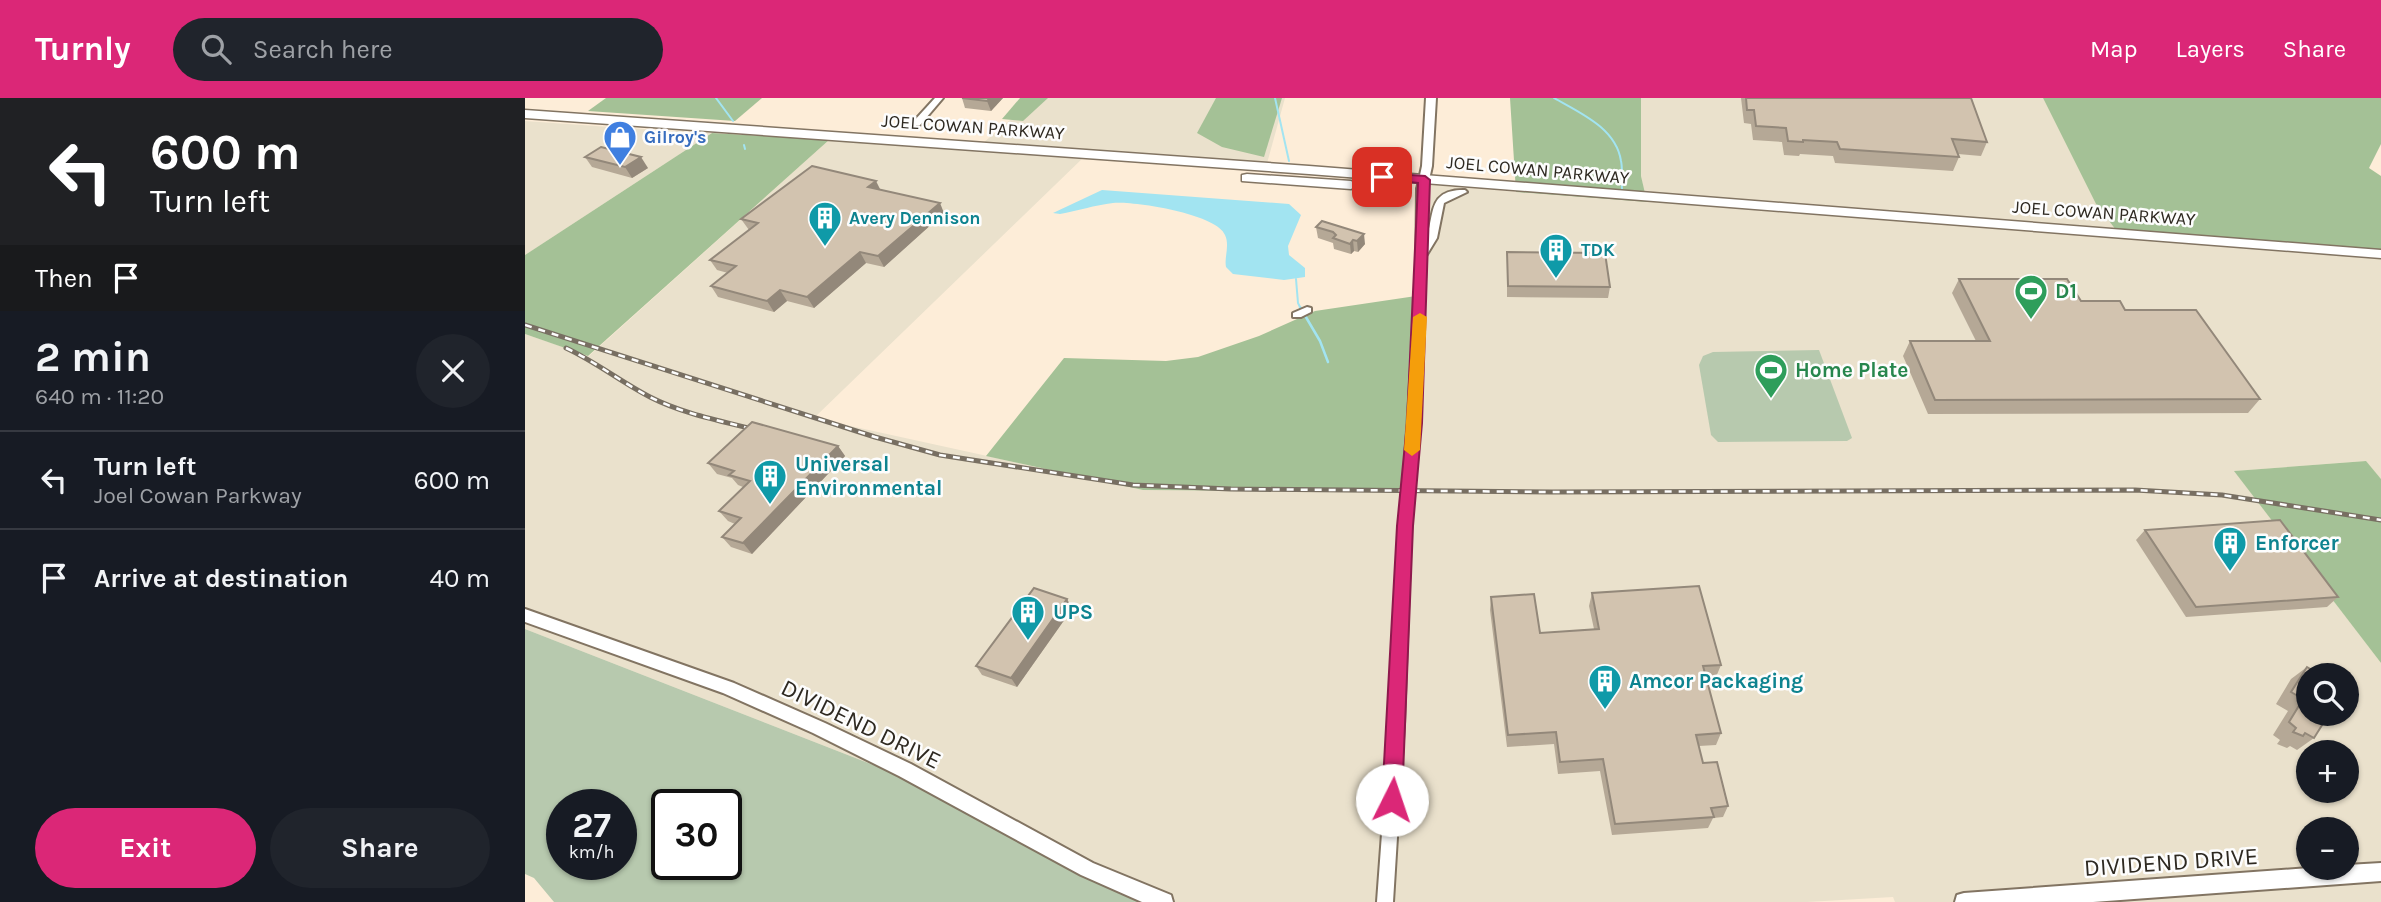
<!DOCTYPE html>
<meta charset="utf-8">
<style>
:root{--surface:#171b24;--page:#20242c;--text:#f1f3f6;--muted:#9ea1a6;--line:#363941;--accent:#db2777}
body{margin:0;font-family:Karla,sans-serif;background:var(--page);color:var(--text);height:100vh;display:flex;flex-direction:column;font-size:26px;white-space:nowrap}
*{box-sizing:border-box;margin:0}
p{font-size:23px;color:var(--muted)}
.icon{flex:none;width:38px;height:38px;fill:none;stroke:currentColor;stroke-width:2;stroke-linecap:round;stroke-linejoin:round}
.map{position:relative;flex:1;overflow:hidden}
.sheet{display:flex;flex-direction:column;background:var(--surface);width:525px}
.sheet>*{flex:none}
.hud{background:#202124;color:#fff;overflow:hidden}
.fabs{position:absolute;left:1771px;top:565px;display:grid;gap:14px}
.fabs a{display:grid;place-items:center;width:63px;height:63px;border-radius:50%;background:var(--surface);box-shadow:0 2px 5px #0004;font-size:35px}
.speed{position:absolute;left:21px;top:691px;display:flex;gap:14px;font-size:35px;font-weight:700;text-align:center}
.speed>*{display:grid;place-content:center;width:91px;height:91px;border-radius:50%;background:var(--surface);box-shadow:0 2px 5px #0004;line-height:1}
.speed small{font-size:18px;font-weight:400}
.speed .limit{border:4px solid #111;border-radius:10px;background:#fff;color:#111}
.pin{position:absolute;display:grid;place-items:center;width:60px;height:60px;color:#fff;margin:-30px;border-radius:14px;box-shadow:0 4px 10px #0006}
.me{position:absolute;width:77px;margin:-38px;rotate:4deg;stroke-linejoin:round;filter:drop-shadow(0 0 5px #0008)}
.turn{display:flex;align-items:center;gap:24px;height:147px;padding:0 35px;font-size:32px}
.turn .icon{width:91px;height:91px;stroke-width:2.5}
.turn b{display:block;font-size:49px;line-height:60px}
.then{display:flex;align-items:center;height:66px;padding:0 35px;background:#0003;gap:14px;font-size:26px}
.round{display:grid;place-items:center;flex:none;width:74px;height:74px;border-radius:37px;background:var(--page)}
.overview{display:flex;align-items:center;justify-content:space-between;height:119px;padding:0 35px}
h1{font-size:42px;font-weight:700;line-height:52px}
.button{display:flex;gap:14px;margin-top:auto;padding:14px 35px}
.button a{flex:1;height:80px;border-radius:42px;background:var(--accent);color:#fff;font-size:28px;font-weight:700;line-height:80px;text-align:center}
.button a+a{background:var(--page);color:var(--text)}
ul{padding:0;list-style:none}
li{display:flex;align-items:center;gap:21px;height:98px;padding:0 35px;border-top:2px solid var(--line)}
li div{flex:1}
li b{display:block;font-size:26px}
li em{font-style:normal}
header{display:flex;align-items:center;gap:42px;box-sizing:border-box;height:98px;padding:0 35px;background:var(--accent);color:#fff}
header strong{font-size:33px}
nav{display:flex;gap:38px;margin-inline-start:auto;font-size:24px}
.search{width:490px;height:63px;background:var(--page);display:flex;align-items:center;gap:18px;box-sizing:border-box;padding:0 24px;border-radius:38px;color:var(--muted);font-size:26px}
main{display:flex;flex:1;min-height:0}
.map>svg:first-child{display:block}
.industrial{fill:#eae1cc;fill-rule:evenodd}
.green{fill:#b7c9ae;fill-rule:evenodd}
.forest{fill:#a4c196}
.water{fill:#a2e4f1}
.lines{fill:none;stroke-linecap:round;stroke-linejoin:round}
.stream-far1{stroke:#a2e4f1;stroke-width:2}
.stream{stroke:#a2e4f1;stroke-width:2.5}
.minor-casing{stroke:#827462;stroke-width:4}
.tertiary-casing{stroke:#827462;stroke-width:4}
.primary-casing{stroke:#827462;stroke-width:3}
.minor{fill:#fff;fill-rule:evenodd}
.tertiary{fill:#fff;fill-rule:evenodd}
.primary{fill:#fff;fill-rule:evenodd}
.rail-casing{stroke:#786f62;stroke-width:5}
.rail{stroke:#fdfdfd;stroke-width:2.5;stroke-dasharray:7;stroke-linecap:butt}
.minor-bridge-casing{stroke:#827462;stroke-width:15;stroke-linecap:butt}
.minor-bridge{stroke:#fff;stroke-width:11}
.wall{fill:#b5a896}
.shaded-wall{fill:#93887a}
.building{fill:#d2c3af;stroke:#93887a;stroke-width:2}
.route{fill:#db2777;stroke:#8e194d;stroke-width:2}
.slow{fill:#f59e0b}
.labels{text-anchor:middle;stroke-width:5;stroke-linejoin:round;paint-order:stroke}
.far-street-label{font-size:18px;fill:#2e2921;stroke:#fdfdfd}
.far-shop-label{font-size:18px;font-weight:bold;fill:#366cbe;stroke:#fdfdfd;text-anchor:start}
.far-culture-label{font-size:18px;font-weight:bold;fill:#0d838f;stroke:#fdfdfd;text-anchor:start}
.leisure-label{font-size:21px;font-weight:bold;fill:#27864d;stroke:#fdfdfd;text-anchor:start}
.culture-label{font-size:21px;font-weight:bold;fill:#0d838f;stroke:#fdfdfd;text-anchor:start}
.near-street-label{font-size:24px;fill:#2e2921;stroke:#fdfdfd}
</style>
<header>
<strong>Turnly</strong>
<div class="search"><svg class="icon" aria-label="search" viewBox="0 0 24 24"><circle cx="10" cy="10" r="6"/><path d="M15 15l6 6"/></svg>Search here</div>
<nav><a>Map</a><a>Layers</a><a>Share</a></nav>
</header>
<main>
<section class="sheet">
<div class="hud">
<div class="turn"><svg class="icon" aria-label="left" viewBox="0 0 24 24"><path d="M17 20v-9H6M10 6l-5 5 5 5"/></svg><div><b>600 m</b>Turn left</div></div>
<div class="then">Then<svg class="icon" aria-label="arrive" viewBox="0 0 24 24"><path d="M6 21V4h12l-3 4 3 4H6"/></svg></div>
</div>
<div class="overview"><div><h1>2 min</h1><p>640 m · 11:20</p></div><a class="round"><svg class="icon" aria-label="close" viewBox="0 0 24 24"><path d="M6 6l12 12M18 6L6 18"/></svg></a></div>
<ul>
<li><svg class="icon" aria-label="left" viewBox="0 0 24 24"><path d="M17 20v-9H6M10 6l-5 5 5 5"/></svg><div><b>Turn left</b><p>Joel Cowan Parkway</p></div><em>600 m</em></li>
<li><svg class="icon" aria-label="arrive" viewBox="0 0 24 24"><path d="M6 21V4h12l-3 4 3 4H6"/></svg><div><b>Arrive at destination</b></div><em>40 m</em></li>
</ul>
<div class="button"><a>Exit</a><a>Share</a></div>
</section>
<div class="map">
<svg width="1856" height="804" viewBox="0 0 1856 804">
<rect width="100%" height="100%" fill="#fdedd8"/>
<g class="industrial">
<path d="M511,0H760L741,69L560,58L289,320L618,392L883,394L895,158L906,87L1121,104L1116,78V0H1518L1571,106L1591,132L1856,152V381L1840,363L1710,373L1856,565V804H1370L1368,799L1282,804H645L479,718L0,531V236L64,258L304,42L451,51ZM1783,578H1822V616H1783ZM1783,654H1822V693H1783ZM1783,732H1822V770H1783Z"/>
<polygon points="0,23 85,29 187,35 0,157"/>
</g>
<g class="green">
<polygon points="1294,252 1327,340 1322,343 1193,344 1186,337 1174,267 1178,258 1188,254"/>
<path d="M0,531L479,718L645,804H29L9,780L0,776ZM37,707H96V766H37ZM142,707H201V766H142Z"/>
</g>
<g class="forest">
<polygon points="81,0 237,0 210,23 63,13"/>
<polygon points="495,0 523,0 498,23 477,21"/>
<polygon points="691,0 757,0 739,59 697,49 672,35"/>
<polygon points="985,0 1116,0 1116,78 1122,104 991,94"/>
<polygon points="1518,0 1856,0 1856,46 1844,70 1856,78 1856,152 1591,132 1571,106"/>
<polygon points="187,35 304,42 63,258 0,236 0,157"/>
<polygon points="891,198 883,394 618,392 461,358 539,260 641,263 673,259 734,238 790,213"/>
<polygon points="1841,363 1856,381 1856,565 1709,373"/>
</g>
<path class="water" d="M577,92L764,106L776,117L763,148L764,157L780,170V179L759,182L708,176L701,169C699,159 705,148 700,137C692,116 609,103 588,105C570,107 552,113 535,116L528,115Z"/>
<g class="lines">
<g class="stream-far1">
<polyline points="191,0 208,23"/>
<polyline points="750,0 764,63"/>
<path d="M1029,0C1055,15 1091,30 1096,63C1098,72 1096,82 1097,91"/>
<polyline points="219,47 220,51"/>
<polyline points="771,181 773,205 776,211"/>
</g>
<polyline class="stream" points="775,209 795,243 803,264"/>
<defs>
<g id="minor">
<polygon points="410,0 418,0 395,27 389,27 389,23"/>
<path d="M897,88L902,91L901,142C910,117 902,91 940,92L942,94L919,105L912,140L901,158L892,364L886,368L880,364L891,189L892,91Z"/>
<polygon points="782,209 786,210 786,214 776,219 768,219 768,215"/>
<polygon points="880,423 884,425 886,428 879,626 868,804 852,804 865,626 874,428 876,425"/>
</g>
<g id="tertiary">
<polygon points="901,0 911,0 907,68 902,91 897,94 892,91 897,68"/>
<polygon points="0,511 209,585 300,625 386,666 568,765 646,797 648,804 617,804 556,777 374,678 288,635 198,595 0,524"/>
<polygon points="1856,765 1856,783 1568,804 1430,804 1432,797 1439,795 1784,770 1822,770 1822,767"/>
</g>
<g id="primary">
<polygon points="0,12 784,68 1856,152 1856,160 784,76 0,20"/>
<polygon points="722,76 826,83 832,87 826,91 717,83 717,77"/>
</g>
</defs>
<use href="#minor" class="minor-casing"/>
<use href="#tertiary" class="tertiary-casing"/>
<use href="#primary" class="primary-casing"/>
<use href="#minor" class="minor"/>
<use href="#tertiary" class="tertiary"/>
<use href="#primary" class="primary"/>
<defs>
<g id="rail">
<polyline points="0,227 350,339 415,357 608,387 706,391 1027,394 1610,392 1697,397 1856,422"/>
<path d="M41,250C71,264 96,284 125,299C160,317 202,324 239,334"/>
</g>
</defs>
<use href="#rail" class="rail-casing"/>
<use href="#rail" class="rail"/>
<defs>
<polyline id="minor-bridge" points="880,428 886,364"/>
</defs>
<use href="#minor-bridge" class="minor-bridge-casing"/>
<use href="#minor-bridge" class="minor-bridge"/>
</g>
<g class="wall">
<polygon points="437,0 478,0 466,13 440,10"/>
<polygon points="1216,0 1446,0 1462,44 1456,58 1433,56 1434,59 1428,73 1310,65 1308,58 1275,56 1274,58 1259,57 1257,44 1228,42 1226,26 1219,25"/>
<polygon points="60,59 123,70 107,80 67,69"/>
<polygon points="355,91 419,115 359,169 341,165 289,210 262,203 249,214 193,199 186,188 203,175 192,172 185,162 224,132 216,121"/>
<polygon points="797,123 840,146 833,154 829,153 826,156 809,151 808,145 793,140 791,129"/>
<polygon points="982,154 1085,189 1083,200 982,199"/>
<polygon points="1434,181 1600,212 1735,301 1723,315 1403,316 1378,258 1385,243 1451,243 1427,195"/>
<polygon points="313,348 320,358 227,456 206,449 197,439 210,426 203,423 194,413 218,389 213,387 207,380 192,376 183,365"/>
<polygon points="1620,432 1813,499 1802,509 1661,519 1611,442"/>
<polygon points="1067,495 1196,567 1191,579 1181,580 1196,635 1191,647 1174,648 1178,665 1203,708 1198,719 1188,720 1183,730 1087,737 1075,673 1033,676 1029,646 982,649 965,512 966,499 1015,535 1069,531 1064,508"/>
<polygon points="542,501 547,511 492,589 457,577 451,568"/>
<polygon points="1782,569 1789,640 1772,652 1765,648 1762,650 1752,646 1755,642 1748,637 1763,613 1751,606 1766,581"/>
</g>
<g class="shaded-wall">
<polygon points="465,0 478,0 466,13 462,3"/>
<polygon points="116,59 123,70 107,80 100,69"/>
<polygon points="351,83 356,93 343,89"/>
<polygon points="415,105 419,115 359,169 353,158"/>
<polygon points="839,136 840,146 833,154 832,143"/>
<polygon points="828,142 829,153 826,156 825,146"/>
<polygon points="335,154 341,165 289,210 282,199"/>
<polygon points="255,192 262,203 249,214 242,203"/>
<polygon points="313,348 320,358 227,456 218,445"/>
<polygon points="542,501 547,511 492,589 486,580"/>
</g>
<g class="building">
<polygon points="437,0 465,0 462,3"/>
<polygon points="1221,0 1446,0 1462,44 1427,41 1434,59 1315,51 1312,44 1278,42 1278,44 1263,43 1261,30 1231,28 1229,12 1222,12"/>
<polygon points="76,49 116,59 100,69 60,59"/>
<polygon points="287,68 351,83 343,89 415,105 353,158 335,154 282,199 255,192 242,203 186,188 211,168 185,162 233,125 216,121"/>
<polygon points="797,123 839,136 832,143 828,142 825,146 808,140 811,137 808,134 791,129"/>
<polygon points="982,154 1080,155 1085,189 983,188"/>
<polygon points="1434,181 1542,181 1556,203 1595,203 1600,212 1671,212 1735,301 1410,302 1385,243 1465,243"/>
<polygon points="227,324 313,348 218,445 197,439 216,420 194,413 225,383 204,377 209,373 183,365"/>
<polygon points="1755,422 1813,499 1671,509 1620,432"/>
<polygon points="1174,488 1196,567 1178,568 1196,635 1171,637 1178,665 1192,664 1203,708 1186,710 1189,719 1090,726 1078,661 1035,664 1031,634 983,637 966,499 1009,496 1015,535 1074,531 1067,495"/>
<polygon points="509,490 542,501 486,580 451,568"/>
<polygon points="1782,569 1797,578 1783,578 1783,616 1804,616 1789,640 1780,635 1778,638 1768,634 1771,630 1764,624 1778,601 1766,594"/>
</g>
<polygon class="route" points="857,75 900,78 905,82 897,325 888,428 877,702 874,709 867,712 860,709 857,702 872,428 882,325 893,85 853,81 853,76"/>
<polygon class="slow" points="895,215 902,219 895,352 887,358 879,352 888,219"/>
<defs>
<symbol id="shop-pin" viewBox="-11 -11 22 30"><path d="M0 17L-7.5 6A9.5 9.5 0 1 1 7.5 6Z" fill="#3f7fe0" stroke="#fdfdfd"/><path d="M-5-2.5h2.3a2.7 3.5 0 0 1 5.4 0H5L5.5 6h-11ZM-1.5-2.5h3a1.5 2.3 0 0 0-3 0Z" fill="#fff"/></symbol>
<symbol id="building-pin" viewBox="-11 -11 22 30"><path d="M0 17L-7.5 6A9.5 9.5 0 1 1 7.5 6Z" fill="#0f9aa8" stroke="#fdfdfd"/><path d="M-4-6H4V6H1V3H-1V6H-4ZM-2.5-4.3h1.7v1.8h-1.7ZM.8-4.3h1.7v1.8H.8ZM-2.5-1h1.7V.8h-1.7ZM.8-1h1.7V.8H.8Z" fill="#fff"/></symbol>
<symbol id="stadium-pin" viewBox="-11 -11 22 30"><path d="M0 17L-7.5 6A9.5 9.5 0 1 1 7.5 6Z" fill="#2e9e5b" stroke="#fdfdfd"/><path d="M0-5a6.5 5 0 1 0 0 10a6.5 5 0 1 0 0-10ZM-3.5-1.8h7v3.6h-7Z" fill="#fff"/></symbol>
</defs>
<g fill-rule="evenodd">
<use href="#shop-pin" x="76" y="20" width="38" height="52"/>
<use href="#building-pin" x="281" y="101" width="38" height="52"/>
<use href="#building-pin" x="1012" y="133" width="38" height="52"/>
<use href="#stadium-pin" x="1487" y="174" width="38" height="52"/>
<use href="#stadium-pin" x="1227" y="253" width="38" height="52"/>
<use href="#building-pin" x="226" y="359" width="38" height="52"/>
<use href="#building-pin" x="1686" y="426" width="38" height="52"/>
<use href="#building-pin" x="484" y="495" width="38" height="52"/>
<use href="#building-pin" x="1061" y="564" width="38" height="52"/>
</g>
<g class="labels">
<g class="far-street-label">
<text transform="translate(448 29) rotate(4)" y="6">JOEL COWAN PARKWAY</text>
<text transform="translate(1013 72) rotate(5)" y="6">JOEL COWAN PARKWAY</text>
<text transform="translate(1579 115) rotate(4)" y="6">JOEL COWAN PARKWAY</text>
</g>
<g class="far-shop-label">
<text x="119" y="45">Gilroy's</text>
</g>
<g class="far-culture-label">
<text x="324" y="126">Avery Dennison</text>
<text x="1056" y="158">TDK</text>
</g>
<g class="leisure-label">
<text x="1530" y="200">D1</text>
<text x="1270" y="279">Home Plate</text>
</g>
<g class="culture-label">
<text x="270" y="373">Universal<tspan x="270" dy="24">Environmental</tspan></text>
<text x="1730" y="452">Enforcer</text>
<text x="528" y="521">UPS</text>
<text x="1104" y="590">Amcor Packaging</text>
</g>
<g class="near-street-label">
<text transform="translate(336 626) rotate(26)" y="8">DIVIDEND DRIVE</text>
<text transform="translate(1646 764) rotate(-4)" y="8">DIVIDEND DRIVE</text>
</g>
</g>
</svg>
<div class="fabs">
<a><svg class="icon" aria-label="search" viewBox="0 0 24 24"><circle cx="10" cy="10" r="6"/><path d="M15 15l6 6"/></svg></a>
<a>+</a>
<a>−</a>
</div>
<div class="speed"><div>27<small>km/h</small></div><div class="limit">30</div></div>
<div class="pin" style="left:857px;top:79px;background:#d93025"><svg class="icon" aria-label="arrive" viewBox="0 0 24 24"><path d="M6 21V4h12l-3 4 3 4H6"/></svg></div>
<svg class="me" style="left:867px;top:702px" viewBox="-20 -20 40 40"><circle r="19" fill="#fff"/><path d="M0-13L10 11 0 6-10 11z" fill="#db2777"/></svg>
</div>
</main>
